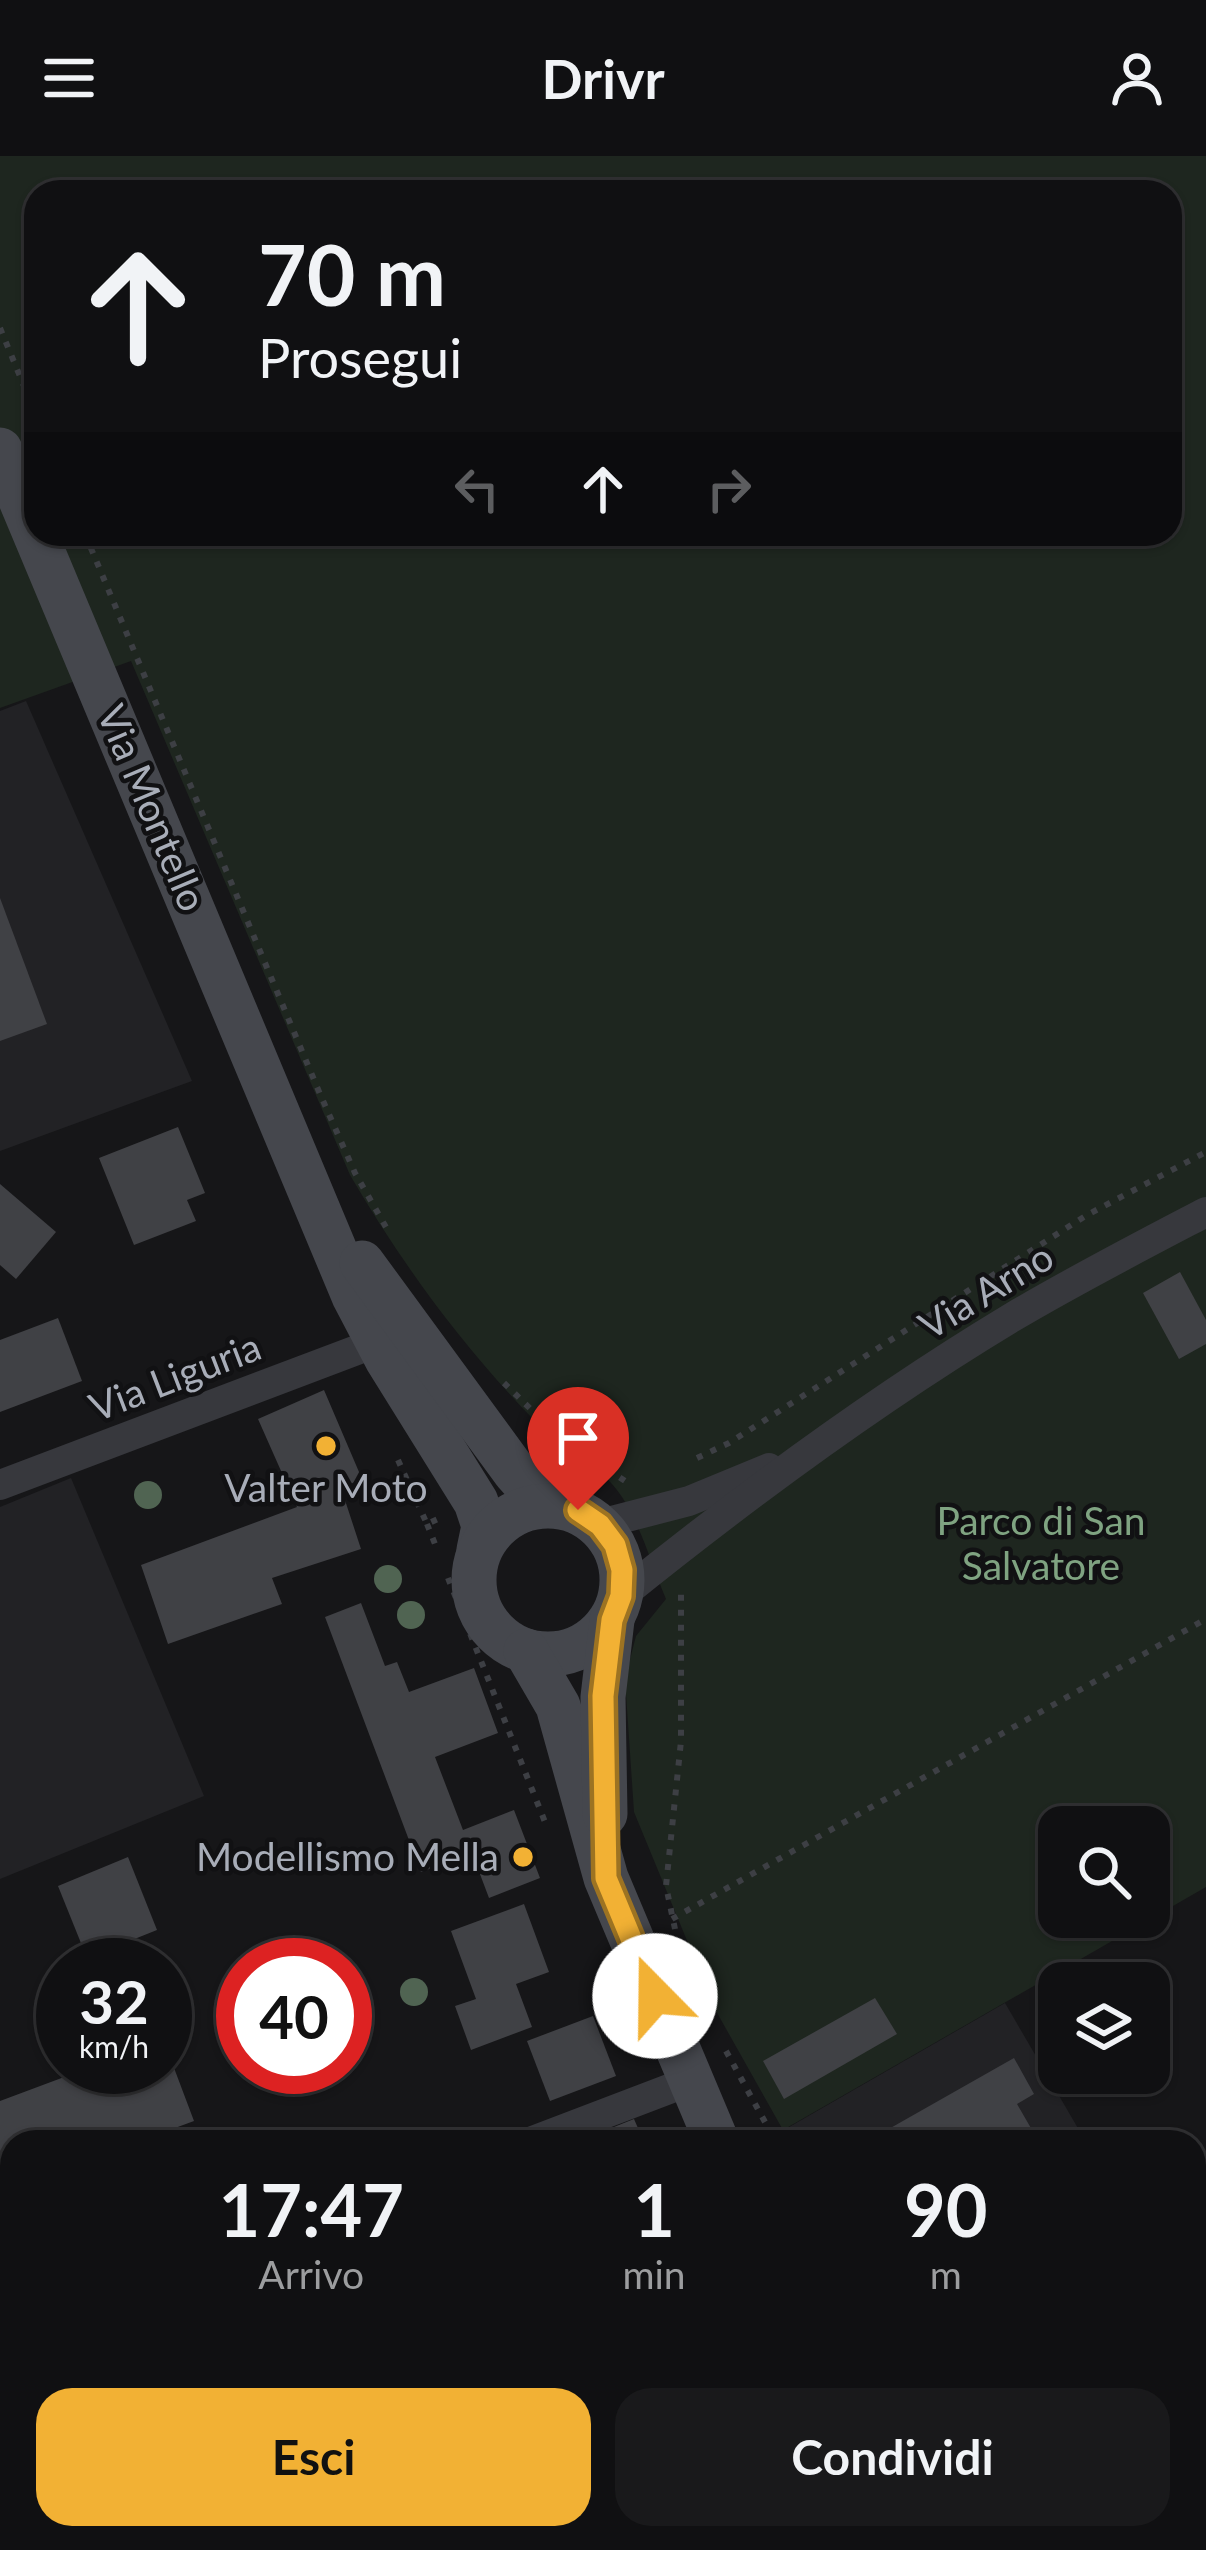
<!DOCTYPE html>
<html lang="it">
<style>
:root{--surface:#101012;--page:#19191b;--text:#f1f3f6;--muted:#9c9d9f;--line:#303032;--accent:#f2b134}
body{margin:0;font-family:Lato,sans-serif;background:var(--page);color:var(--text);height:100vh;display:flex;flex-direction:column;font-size:45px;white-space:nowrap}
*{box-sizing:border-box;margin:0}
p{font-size:39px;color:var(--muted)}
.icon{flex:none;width:66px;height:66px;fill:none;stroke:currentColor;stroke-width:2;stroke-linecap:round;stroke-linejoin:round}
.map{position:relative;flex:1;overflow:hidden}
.drawer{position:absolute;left:0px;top:1974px;width:1206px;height:420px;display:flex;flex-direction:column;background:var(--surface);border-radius:36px 36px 0 0;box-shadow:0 3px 9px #0004,0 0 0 3px var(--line)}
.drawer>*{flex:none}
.banner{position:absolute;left:24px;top:24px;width:1158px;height:366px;border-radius:36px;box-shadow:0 3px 9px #0004,0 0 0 3px var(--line);background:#101012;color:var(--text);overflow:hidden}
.tools{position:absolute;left:1038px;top:1650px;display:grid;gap:24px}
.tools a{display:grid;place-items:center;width:132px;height:132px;border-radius:24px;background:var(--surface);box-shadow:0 3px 9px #0004,0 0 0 3px var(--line);font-size:60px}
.speed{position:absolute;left:36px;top:1782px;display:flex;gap:24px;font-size:60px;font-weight:700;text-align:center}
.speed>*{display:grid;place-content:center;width:156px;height:156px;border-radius:50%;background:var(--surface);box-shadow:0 3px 9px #0004,0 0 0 3px var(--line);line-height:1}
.speed small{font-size:30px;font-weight:400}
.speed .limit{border:18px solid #d22;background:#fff;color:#111}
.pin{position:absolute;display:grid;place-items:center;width:102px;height:102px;color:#fff;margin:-123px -51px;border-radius:50% 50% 50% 0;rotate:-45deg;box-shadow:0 0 12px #0007}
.pin .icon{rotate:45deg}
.me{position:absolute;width:132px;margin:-66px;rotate:338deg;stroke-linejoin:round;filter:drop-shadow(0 0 9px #0008)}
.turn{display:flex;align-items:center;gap:42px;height:252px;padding:0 36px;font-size:54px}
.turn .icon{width:156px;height:156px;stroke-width:2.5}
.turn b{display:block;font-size:84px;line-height:102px}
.lanes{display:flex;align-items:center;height:114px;padding:0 36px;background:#0003;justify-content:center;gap:60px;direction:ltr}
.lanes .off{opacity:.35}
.eta{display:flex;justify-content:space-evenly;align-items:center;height:204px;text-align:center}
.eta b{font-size:72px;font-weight:700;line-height:84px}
.primary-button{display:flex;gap:24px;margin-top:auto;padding:24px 36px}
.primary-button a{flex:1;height:138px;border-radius:36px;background:var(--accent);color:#111;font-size:48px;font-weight:700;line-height:138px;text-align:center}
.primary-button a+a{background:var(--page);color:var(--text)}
header{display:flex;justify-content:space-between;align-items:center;height:156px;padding:0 36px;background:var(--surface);font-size:54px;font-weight:700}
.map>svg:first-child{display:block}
.built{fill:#222225}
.green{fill:#1e261f;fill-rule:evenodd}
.building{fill:#404145}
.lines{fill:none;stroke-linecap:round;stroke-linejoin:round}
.path{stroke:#3d3f44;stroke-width:6;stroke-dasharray:6 9;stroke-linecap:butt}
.lane{stroke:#37383d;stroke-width:15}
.street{stroke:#37383d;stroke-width:30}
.secondary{stroke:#45474d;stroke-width:45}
.tree{fill:#506452}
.route-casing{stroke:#9d7322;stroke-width:30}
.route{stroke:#f2b134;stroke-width:21}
.poi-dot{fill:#f2b134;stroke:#111113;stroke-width:4.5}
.labels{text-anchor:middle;stroke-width:9;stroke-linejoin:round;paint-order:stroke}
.street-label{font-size:39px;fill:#a8adb8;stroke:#111113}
.poi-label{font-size:39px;fill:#a8adb8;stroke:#111113}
.park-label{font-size:39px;fill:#7fa381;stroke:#111113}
</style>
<header><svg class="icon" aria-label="menu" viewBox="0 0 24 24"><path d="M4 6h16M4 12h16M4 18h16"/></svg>Drivr<svg class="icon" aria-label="person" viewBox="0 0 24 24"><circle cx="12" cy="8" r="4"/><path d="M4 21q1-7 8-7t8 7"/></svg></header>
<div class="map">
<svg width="1206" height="2394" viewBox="0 0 1206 2394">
<rect width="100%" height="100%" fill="#161618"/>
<g class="built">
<polygon points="26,545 192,925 0,995 0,555"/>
<polygon points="71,1322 204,1640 0,1723 0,1351"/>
<polygon points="1005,1847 1086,1986 789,1986 784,1974"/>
</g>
<path class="green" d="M0,0H1206V1731L783,1974L716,1855L634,1656L625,1523L636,1480L666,1443C652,1410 641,1370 622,1341C600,1307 560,1290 532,1262C460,1187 402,1108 350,1019L131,505L0,552ZM36,36H1170V378H36ZM1059,1671H1149V1761H1059Z"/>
<g class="building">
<polygon points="0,742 47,868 0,885"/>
<polygon points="178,971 205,1037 187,1044 196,1065 134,1089 99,1002"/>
<polygon points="0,1028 56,1076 16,1123 0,1109"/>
<polygon points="1180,1116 1206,1164 1206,1188 1179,1203 1143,1137"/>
<polygon points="58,1162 82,1225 0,1256 0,1184"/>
<polygon points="324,1234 362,1323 341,1332 361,1393 272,1422 282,1448 168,1488 141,1409 297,1351 258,1263"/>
<polygon points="361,1447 385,1510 397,1506 409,1536 474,1512 498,1577 435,1601 463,1674 514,1654 540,1722 489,1742 472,1697 421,1716 325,1461"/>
<polygon points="128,1701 157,1774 87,1802 58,1730"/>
<polygon points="524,1748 549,1816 516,1828 532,1871 471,1894 455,1850 476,1843 451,1775"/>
<polygon points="875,1842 897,1878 784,1943 763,1905"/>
<polygon points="593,1860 616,1920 550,1945 527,1885"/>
<polygon points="165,1888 194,1965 137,1986 12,1986 12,2033 0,2037 0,1945 91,1911 165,1911"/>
<polygon points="1014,1902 1034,1938 1017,1948 1039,1986 894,1986 887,1974"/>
<polygon points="634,1963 644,1986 591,1986 589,1981"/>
<polygon points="1206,2217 1206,2382 1194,2362 1194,2224"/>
<polygon points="651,2382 722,2382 725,2391 747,2382 775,2382 780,2394 656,2394"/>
</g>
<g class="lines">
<g class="path">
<polyline points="0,172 36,259"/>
<polyline points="85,378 320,938 355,1017 387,1073"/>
<polyline points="504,1227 557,1279 628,1327"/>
<polyline points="697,1302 729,1287 1087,1059 1206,996"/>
<polyline points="398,1304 427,1368 438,1363"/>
<polyline points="427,1368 437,1393"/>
<polyline points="448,1422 545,1666"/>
<polyline points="672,1763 1206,1463"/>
<polyline points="675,1773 666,1730 681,1585 681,1434"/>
<polyline points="726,1895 776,1986"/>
</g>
<polyline class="lane" points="1194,2163 1206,2156"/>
<g class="street">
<polyline points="0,1329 378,1186 392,1188"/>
<polyline points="600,1368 689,1345 769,1312"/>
<path d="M621,1440C745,1340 875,1244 1011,1162C1075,1124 1141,1090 1206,1056"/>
<polyline points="530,1986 690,1925"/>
<polyline points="0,2188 12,2183"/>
</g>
<g class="secondary">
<polyline points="0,294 354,1140 387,1203 476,1346 484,1370 479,1394"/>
<polyline points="362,1107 515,1316 532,1335 552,1349"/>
<circle cx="548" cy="1424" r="74"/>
<polyline points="526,1495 558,1550 606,1722 717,1986"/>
<polyline points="605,1658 603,1541 612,1464"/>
<polyline points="891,2382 897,2394"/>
</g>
</g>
<g class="tree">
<circle cx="148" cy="1339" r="14"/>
<circle cx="388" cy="1423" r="14"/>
<circle cx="411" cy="1459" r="14"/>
<circle cx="414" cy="1836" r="14"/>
</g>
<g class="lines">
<defs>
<polyline id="route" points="578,1354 600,1369 615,1389 622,1414 621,1440 612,1464 603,1540 606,1722 655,1840"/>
</defs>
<use href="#route" class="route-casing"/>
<use href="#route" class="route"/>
</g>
<g class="poi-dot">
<circle cx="326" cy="1290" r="12"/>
<circle cx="523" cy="1701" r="12"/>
</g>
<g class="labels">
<g class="street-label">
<text transform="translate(152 652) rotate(67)" y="14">Via Montello</text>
<text transform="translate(986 1135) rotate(-31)" y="14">Via Arno</text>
<text transform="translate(175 1221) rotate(-21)" y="14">Via Liguria</text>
</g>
<g class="poi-label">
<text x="326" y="1346">Valter Moto</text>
<text x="499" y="1715" text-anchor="end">Modellismo Mella</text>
</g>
<g class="park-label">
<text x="1041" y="1379">Parco di San<tspan x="1041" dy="45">Salvatore</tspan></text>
</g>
</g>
</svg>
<div class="tools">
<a><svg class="icon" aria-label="search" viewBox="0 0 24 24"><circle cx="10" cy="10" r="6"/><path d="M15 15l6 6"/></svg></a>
<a><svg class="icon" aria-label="layers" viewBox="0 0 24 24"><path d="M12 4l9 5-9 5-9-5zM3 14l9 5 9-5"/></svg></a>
</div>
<div class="speed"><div>32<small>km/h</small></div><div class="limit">40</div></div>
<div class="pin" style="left:578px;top:1354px;background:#d93025"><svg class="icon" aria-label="arrive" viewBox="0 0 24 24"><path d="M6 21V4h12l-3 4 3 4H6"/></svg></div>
<svg class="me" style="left:655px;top:1840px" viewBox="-20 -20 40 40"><circle r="19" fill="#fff"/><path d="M0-13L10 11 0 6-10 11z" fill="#f2b134"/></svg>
<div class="banner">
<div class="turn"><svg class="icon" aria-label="ahead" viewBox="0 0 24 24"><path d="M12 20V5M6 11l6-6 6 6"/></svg><div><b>70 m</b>Prosegui</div></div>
<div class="lanes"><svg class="icon off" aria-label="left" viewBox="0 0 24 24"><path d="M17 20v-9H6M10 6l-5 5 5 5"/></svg><svg class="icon" aria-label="ahead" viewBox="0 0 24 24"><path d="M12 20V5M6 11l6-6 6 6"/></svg><svg class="icon off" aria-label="right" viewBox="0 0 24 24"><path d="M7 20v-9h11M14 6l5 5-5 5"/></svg></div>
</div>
<section class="drawer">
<div class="eta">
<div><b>17:47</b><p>Arrivo</p></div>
<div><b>1</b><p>min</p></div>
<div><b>90</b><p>m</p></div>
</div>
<div class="primary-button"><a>Esci</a><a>Condividi</a></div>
</section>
</div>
